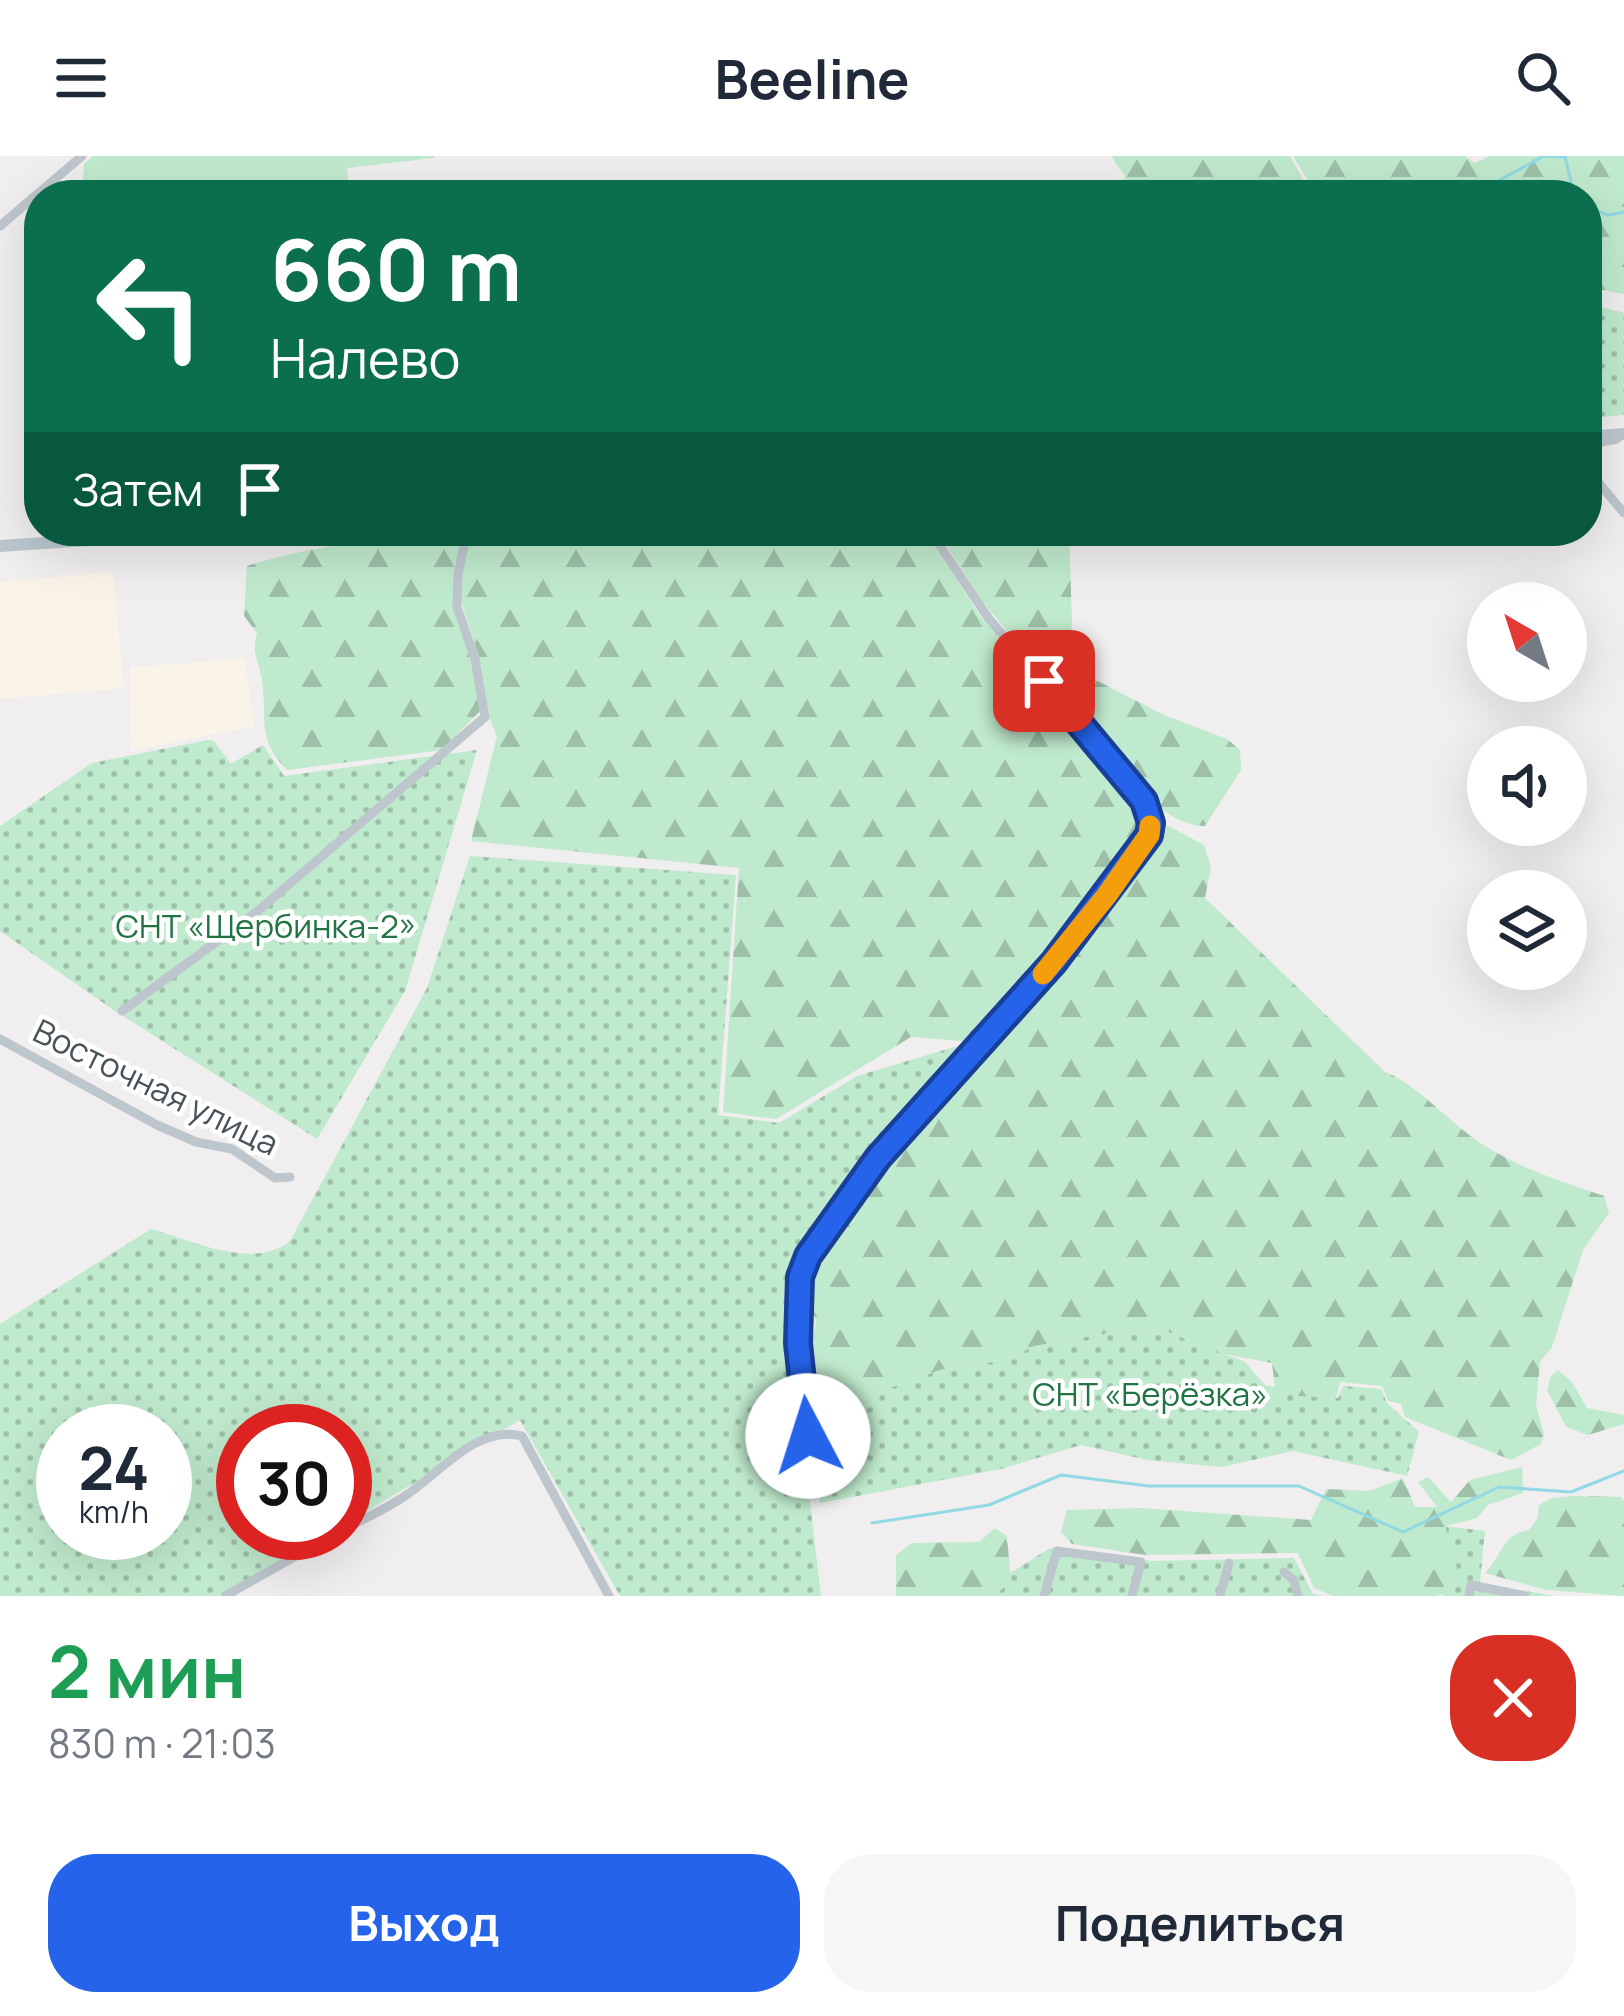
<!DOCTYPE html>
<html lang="ru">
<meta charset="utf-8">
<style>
:root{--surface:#fff;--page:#f6f6f7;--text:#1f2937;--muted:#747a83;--accent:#2563eb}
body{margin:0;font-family:Manrope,sans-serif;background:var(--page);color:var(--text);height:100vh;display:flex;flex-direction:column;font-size:45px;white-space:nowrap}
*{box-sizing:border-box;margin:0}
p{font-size:39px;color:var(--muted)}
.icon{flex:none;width:66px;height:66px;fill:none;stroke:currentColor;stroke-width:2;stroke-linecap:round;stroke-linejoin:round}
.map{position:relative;height:1440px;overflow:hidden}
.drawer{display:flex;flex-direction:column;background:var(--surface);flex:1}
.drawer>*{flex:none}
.hud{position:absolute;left:24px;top:24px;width:1578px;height:366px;border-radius:48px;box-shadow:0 12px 48px #0002;background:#0b6e4f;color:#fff;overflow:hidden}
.needle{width:78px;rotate:321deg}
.fabs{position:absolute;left:1467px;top:426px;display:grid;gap:24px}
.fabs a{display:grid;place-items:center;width:120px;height:120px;border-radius:50%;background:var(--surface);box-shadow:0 12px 48px #0002;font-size:60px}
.speed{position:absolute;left:36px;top:1248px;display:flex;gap:24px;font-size:60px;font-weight:700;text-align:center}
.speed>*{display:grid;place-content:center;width:156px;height:156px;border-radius:50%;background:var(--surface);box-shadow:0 12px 48px #0002;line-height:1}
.speed small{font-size:30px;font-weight:400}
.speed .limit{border:18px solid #d22;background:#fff;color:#111}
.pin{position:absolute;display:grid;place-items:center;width:102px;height:102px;color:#fff;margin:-51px;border-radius:24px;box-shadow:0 6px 18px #0006}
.me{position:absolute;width:132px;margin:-66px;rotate:355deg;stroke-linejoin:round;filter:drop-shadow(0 0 9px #0008)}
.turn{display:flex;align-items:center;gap:42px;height:252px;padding:0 48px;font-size:54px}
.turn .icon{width:156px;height:156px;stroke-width:2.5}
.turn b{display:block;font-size:84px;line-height:102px}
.then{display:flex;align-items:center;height:114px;padding:0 48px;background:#0003;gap:24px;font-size:45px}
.round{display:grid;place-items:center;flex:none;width:126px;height:126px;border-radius:48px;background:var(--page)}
.head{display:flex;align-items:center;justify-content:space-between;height:204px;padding:0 48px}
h1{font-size:72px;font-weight:700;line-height:90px;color:#1e9e55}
.cta{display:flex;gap:24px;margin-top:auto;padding:24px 48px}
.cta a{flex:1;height:138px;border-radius:48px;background:var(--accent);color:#fff;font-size:48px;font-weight:700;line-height:138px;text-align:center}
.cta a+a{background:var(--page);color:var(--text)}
header{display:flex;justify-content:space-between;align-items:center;height:156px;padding:0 48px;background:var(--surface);font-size:54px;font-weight:700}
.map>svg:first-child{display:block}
.commercial{fill:#faf3e8}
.grass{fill:url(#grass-dots);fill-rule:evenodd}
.forest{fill:url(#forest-firs)}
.park{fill:#c0eacd}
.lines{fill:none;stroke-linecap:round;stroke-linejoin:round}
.stream{stroke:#91d9e4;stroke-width:3}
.street{stroke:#bdc6cc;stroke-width:9}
.secondary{stroke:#bbc6ce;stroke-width:12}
.route-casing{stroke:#184099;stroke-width:30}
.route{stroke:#2563eb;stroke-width:21}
.slow{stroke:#f59e0b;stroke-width:21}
.labels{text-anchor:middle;stroke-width:9;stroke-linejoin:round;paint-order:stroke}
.park-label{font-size:33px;fill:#1f7442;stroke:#fff}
.street-label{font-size:33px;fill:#485359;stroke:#fff}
</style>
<header><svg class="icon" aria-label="menu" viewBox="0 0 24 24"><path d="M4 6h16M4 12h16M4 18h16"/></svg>Beeline<svg class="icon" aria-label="search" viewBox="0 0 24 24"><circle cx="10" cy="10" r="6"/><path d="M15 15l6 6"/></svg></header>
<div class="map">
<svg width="1624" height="1440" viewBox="0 0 1624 1440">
<defs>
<pattern id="grass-dots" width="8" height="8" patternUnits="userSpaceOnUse" patternTransform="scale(3)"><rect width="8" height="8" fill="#c0eacd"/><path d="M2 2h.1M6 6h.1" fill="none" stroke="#9ec0a9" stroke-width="1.8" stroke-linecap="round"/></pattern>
<pattern id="forest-firs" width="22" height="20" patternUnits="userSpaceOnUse" patternTransform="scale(3)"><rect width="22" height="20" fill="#c0eacd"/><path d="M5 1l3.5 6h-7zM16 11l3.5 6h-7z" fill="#9ec0a9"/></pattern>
</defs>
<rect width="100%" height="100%" fill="#f0eeee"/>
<g class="commercial">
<polygon points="113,416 124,532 0,543 0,426"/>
<polygon points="245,503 254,570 131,595 130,511"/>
</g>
<g class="grass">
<polygon points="1587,147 1624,157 1624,259 1587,262"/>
<polygon points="208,584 214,585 231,608 263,589 284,620 477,594 405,835 317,983 115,855 0,775 0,670 92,607"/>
<path d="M470,700L736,719L718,959L779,967L857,920L961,889L969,898L878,987L789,1109L791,1184L821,1440H620L520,1264L345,1368V1275H243V1377H330L218,1440H0V1168L151,1073C191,1084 253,1115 290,1085L427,832ZM63,1275H165V1377H63Z"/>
<polygon points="1132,1173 1163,1174 1245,1206 1265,1229 1338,1242 1343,1230 1381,1233 1387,1247 1419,1276 1407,1320 1293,1295 1222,1311 1147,1304 1081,1289 1001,1313 820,1347 811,1255 868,1248 889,1232 940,1214 1004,1204 1034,1190"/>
<polygon points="1444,1370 1485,1375 1480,1427 1555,1440 1442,1440 1450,1419"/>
<polygon points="1050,1392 1152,1405 1294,1402 1313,1438 1323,1440 974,1440"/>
</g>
<g class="forest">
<polygon points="1111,0 1290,0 1312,39 1119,39 1125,20"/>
<polygon points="1293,0 1465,0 1474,7 1490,0 1624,0 1624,138 1587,131 1587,39 1317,39"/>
<polygon points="470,375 925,375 981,461 1131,634 1143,657 1144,679 1047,808 975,886 911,881 776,963 723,956 739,712 471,685 497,580 490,563 479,501 461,445 462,415"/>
<path d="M937,375H1069L1072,468L1068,510L1164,559L1227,583L1240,594L1241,614L1205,670C1176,670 1154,647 1134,628L983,446Z"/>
<path d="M463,380L454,417L481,554L442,594L287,614C255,581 268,563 262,524C259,505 251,497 257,477L244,460L247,410C317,388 390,381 463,380Z"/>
<path d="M1157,664L1204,689L1211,711L1205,742L1384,915C1422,932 1448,966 1482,988C1519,1012 1562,1026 1604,1040L1609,1057L1583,1094L1552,1191L1540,1206L1536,1249L1544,1278L1541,1288L1511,1304L1405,1261L1401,1248L1388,1245L1382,1230L1340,1226L1336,1242L1297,1240L1275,1232L1272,1207L1224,1198L1163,1174L1132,1173L1034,1190L1004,1204L940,1214L889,1232L868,1248L821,1256L813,1183L816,1167L804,1118L813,1096L874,1011L1030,839L1107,745L1155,676Z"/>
<polygon points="1558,1214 1572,1226 1587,1252 1624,1259 1624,1268 1588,1279 1566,1271 1547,1234 1551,1220"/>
<polygon points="1522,1311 1523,1337 1488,1349 1477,1362 1445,1370 1457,1412 1449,1436 1436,1440 1333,1440 1314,1432 1298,1397 1145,1399 1072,1388 1061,1376 1067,1354 1141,1352 1311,1364 1326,1333 1369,1335 1403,1322 1415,1351 1437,1351 1418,1326 1428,1321 1451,1346 1470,1324"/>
<path d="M1574,1340L1621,1341L1624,1345V1440L1546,1434L1485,1417C1502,1401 1501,1378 1529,1374L1537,1363L1539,1349L1552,1342Z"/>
<polygon points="995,1372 1007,1380 1011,1426 993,1440 896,1440 896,1399 912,1387 979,1386"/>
</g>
<polygon class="park" points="93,0 434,0 434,2 347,12 349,39 82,39 84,8"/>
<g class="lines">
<g class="stream">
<polyline points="1545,0 1563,1"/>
<polyline points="1565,0 1574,39"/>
<polyline points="1478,36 1544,0"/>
<polyline points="1587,52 1608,59 1624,56"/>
<polyline points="872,1367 989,1349 1061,1319 1149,1330 1299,1330 1403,1376 1499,1331 1571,1336 1624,1315"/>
</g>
<g class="street">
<polyline points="0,70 82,0"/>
<polyline points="1587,289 1617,283"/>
<polyline points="1587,313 1624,357"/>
<polyline points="122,855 253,759 485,561 475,503 457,451 458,418 467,375"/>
<polyline points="0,883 157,969 196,986 232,993 275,1022 290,1021"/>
<polyline points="808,1280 798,1187 800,1121 808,1100 878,1002 1053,805 1149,679 1151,667 1144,645 989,463 930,375"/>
<path d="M345,1373C365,1362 386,1353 405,1340C439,1318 477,1268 522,1280L609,1440"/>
<polyline points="1284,1416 1294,1424 1298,1440"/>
<polyline points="225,1440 337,1377"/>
<polyline points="1044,1440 1057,1395 1141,1406 1132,1440"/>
<polyline points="1220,1440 1229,1407"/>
<polyline points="1469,1440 1471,1429 1525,1440"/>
</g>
<g class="secondary">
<polyline points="1587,281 1624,278"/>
<polyline points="0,390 220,375"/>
</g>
</g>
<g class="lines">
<defs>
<polyline id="route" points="808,1280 798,1187 800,1121 808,1100 878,1002 1054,806 1149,679 1151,667 1144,645 1044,525"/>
</defs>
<use href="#route" class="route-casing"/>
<use href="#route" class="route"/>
<polyline class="slow" points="1043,818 1107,739 1149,679 1150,670"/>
</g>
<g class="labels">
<g class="park-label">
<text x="266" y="782">СНТ «Щербинка-2»</text>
<text x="1150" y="1250">СНТ «Берёзка»</text>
</g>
<g class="street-label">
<text transform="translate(156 931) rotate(26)" y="12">Восточная улица</text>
</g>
</g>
</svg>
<div class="fabs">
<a><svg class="needle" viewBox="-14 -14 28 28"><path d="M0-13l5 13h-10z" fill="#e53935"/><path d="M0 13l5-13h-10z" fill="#747a83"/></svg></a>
<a><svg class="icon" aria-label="sound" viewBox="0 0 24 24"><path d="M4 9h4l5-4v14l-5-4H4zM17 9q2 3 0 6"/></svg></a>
<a><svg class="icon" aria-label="layers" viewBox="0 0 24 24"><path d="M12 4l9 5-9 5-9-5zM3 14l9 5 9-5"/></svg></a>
</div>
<div class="speed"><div>24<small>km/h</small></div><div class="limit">30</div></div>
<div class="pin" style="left:1044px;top:525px;background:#d93025"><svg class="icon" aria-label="arrive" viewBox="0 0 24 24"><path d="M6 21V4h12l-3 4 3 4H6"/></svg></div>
<svg class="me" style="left:808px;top:1280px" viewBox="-20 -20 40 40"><circle r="19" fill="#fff"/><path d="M0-13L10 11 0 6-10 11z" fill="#2563eb"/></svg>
<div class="hud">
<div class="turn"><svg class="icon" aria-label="left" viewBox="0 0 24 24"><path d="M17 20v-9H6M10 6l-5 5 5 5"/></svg><div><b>660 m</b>Налево</div></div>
<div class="then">Затем<svg class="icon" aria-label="arrive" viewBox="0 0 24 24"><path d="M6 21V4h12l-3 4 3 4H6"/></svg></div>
</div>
</div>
<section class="drawer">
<div class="head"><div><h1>2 мин</h1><p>830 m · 21:03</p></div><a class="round" style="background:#d93025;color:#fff"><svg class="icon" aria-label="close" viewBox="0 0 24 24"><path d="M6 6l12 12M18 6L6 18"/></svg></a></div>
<div class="cta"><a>Выход</a><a>Поделиться</a></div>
</section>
